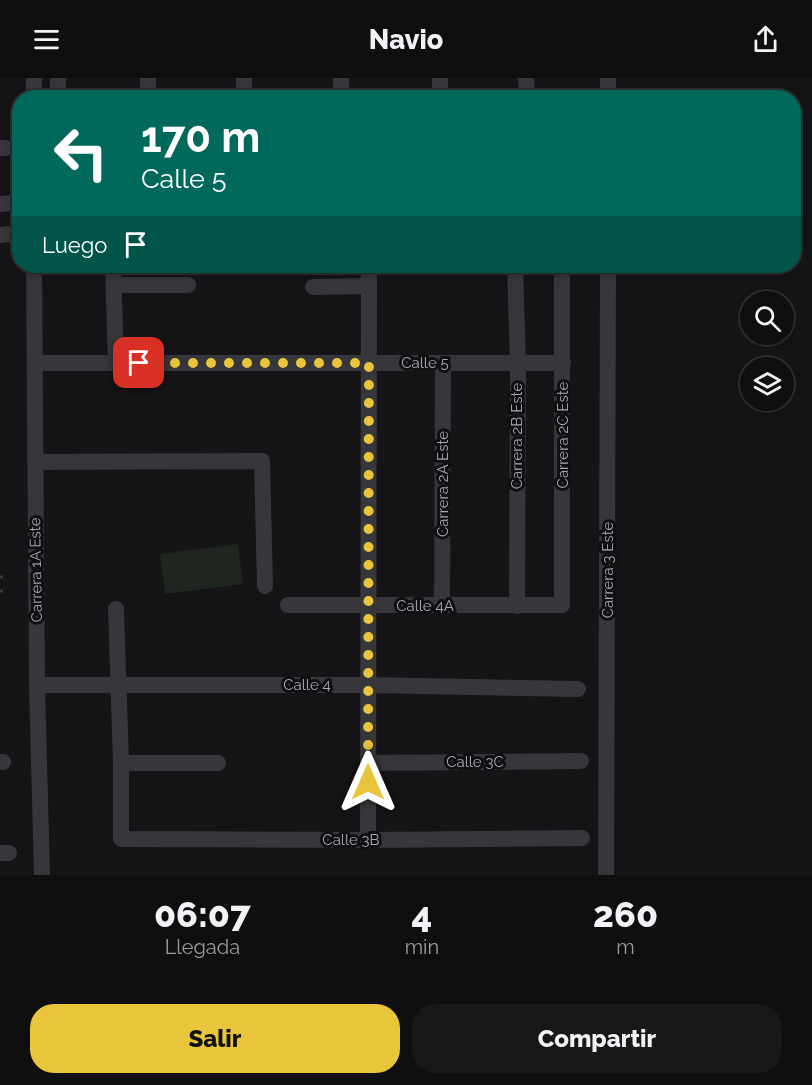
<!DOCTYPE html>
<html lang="es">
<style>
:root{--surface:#100f10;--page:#191819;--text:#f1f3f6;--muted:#9c9c9f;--line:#302f30;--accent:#e8c53a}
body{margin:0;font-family:Raleway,sans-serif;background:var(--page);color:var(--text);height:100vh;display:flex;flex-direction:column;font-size:22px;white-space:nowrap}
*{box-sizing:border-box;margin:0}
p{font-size:20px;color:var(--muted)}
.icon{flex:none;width:33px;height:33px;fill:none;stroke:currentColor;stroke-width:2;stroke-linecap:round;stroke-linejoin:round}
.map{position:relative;height:797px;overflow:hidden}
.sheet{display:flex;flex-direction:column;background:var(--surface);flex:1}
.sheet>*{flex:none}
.guide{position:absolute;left:12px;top:12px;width:789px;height:183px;border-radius:24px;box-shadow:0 3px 9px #0003,0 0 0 2px var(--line);background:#00695c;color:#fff;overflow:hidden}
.fabs{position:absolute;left:740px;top:213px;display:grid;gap:12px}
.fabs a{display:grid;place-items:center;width:54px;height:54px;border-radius:50%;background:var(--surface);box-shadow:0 3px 9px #0003,0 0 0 2px var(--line);font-size:30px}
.pin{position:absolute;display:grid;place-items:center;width:51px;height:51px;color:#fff;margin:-26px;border-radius:12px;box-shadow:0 3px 9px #0006}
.me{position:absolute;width:66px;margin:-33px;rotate:0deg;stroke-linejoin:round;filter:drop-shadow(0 0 4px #0008)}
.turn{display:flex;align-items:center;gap:21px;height:126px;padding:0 30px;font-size:27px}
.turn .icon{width:78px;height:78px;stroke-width:2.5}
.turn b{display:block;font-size:42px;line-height:51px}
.then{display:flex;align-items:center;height:57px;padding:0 30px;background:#0003;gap:12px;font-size:22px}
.eta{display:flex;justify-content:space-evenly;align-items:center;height:102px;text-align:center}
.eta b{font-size:36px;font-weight:800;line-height:42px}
.action{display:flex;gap:12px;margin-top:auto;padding:12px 30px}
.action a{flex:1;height:69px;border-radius:24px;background:var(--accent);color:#111;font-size:24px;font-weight:800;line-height:69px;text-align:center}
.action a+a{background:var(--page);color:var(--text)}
header{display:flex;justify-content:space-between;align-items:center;height:78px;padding:0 30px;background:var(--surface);font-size:27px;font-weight:800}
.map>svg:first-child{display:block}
.green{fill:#1f2620}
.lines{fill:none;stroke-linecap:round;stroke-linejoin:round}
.path{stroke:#3c3d42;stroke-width:3;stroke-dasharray:3 4.5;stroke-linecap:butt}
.minor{stroke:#36363b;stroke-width:16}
.route{stroke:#e8c53a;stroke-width:10;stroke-dasharray:0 18}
.labels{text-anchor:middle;stroke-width:6;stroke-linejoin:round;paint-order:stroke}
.street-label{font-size:15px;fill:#a7a9b6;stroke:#100f11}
</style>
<header><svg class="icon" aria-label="menu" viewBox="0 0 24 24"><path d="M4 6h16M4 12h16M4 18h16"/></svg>Navio<svg class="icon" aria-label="share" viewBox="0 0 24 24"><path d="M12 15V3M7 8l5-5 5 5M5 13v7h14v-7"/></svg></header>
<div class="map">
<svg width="812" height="797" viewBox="0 0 812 797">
<rect width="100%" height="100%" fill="#151416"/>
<polygon class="green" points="238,466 243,506 165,516 160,476"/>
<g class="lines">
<g class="path">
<polyline points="0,499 7,499"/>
<polyline points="0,513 4,513"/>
</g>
<g class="minor">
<polyline points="58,0 58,20"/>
<polyline points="148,0 148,20"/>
<polyline points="244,0 244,20"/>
<polyline points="341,0 341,20"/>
<polyline points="440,0 440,20"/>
<polyline points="526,0 527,20"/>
<polyline points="34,20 34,0"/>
<polyline points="608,20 608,0"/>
<polyline points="0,70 5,70"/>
<polyline points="0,126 20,124"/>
<polyline points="0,157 20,155"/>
<polyline points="34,188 37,607 42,797"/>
<polyline points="113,188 116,285"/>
<polyline points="515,188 518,285 517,528"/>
<polyline points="114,207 188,207"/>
<polyline points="313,209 369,208"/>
<polyline points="35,285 563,285"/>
<polyline points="35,384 262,383 265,508"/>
<polyline points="288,527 562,527 562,188"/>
<polyline points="442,527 443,285"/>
<polyline points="116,531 121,685 121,761 368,762 582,760"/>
<polyline points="37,607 368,607 578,611"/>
<polyline points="0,684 3,684"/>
<polyline points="121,685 218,685"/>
<polyline points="368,685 581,683"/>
<polyline points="368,762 369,188"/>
<polyline points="0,775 9,775"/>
<polyline points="606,797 608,188"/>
</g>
</g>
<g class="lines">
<polyline class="route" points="139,285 369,285 368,704"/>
</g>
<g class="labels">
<g class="street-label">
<text x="425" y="290">Calle 5</text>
<text transform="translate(563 357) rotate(-90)" y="5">Carrera 2C Este</text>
<text transform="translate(517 358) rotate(-90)" y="5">Carrera 2B Este</text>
<text transform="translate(443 406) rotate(-90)" y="5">Carrera 2A Este</text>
<text transform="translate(36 492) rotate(-91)" y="5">Carrera 1A Este</text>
<text transform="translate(608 492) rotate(-90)" y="5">Carrera 3 Este</text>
<text x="425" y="533">Calle 4A</text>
<text x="307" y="612">Calle 4</text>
<text x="475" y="689">Calle 3C</text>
<text x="351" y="767">Calle 3B</text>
</g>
</g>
</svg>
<div class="fabs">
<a><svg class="icon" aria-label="search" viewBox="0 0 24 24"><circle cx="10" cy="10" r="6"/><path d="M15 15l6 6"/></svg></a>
<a><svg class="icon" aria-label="layers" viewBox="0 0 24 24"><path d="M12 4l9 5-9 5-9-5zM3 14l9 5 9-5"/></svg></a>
</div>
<div class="pin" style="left:139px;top:285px;background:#d93025"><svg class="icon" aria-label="arrive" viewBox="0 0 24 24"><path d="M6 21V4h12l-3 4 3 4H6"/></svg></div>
<svg class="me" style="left:368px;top:704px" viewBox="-20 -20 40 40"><path d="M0-17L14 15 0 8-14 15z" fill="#e8c53a" stroke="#fff" stroke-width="4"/></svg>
<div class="guide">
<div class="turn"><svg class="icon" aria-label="left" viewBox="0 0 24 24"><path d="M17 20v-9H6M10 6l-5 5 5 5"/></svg><div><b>170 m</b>Calle 5</div></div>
<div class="then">Luego<svg class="icon" aria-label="arrive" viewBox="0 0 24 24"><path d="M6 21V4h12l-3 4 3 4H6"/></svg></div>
</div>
</div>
<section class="sheet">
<div class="eta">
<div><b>06:07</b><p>Llegada</p></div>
<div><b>4</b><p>min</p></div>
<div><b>260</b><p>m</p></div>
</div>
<div class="action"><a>Salir</a><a>Compartir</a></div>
</section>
